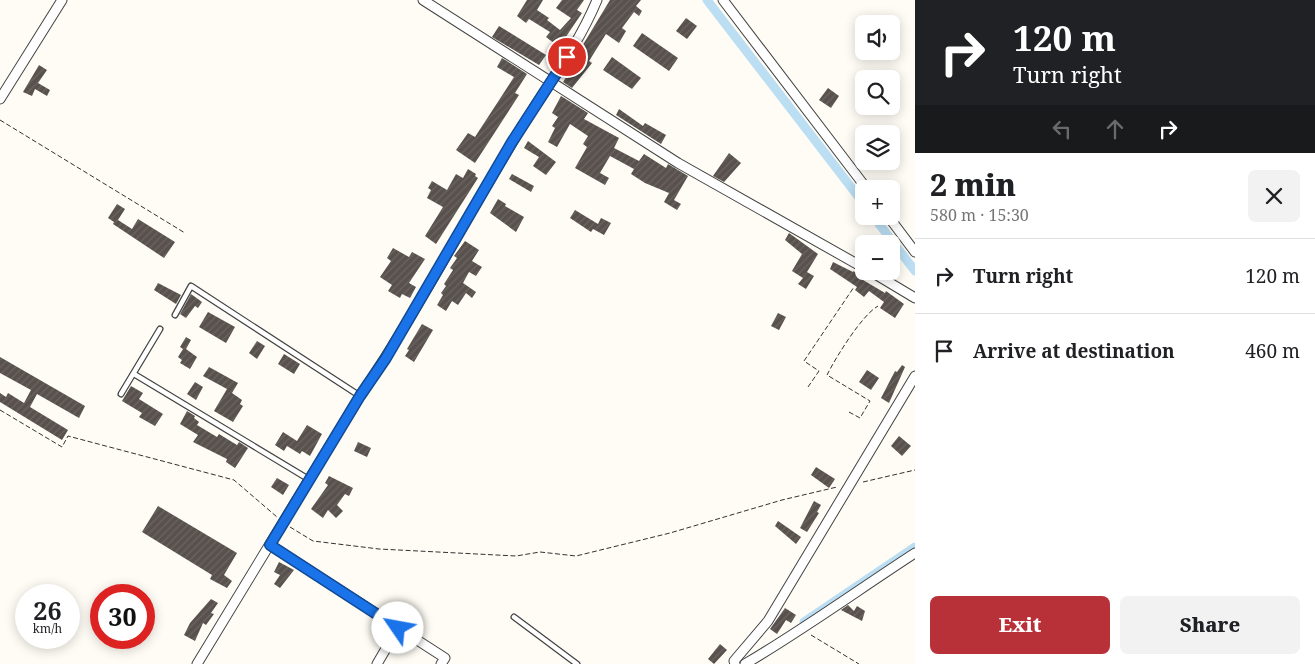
<!DOCTYPE html>
<meta charset="utf-8">
<style>
:root{--surface:#fff;--page:#f2f2f2;--text:#202124;--muted:#757577;--line:#e0e0e0;--accent:#b83038}
body{margin:0;font-family:"Noto Serif",serif;background:var(--page);color:var(--text);height:100vh;display:flex;flex-direction:column;font-size:19px;white-space:nowrap}
*{box-sizing:border-box;margin:0}
p{font-size:16px;color:var(--muted)}
.icon{flex:none;width:28px;height:28px;fill:none;stroke:currentColor;stroke-width:2;stroke-linecap:round;stroke-linejoin:round}
.map{position:relative;flex:1;overflow:hidden}
.drawer{display:flex;flex-direction:column;background:var(--surface);width:400px}
.drawer>*{flex:none}
.guide{background:#202124;color:#fff;overflow:hidden}
.buttons{position:absolute;left:855px;top:15px;display:grid;gap:10px}
.buttons a{display:grid;place-items:center;width:45px;height:45px;border-radius:8px;background:var(--surface);box-shadow:0 2px 12px #0003;font-size:25px}
.speed{position:absolute;left:15px;top:584px;display:flex;gap:10px;font-size:25px;font-weight:700;text-align:center}
.speed>*{display:grid;place-content:center;width:65px;height:65px;border-radius:50%;background:var(--surface);box-shadow:0 2px 12px #0003;line-height:1}
.speed small{font-size:12px;font-weight:400}
.speed .limit{border:8px solid #d22;background:#fff;color:#111}
.pin{position:absolute;display:grid;place-items:center;width:42px;height:42px;color:#fff;margin:-21px;border:2px solid #fff;border-radius:50%;box-shadow:0 1px 5px #0007}
.me{position:absolute;width:55px;margin:-28px;rotate:303deg;stroke-linejoin:round;filter:drop-shadow(0 0 4px #0008)}
.turn{display:flex;align-items:center;gap:18px;height:105px;padding:0 15px;font-size:22px}
.turn .icon{width:65px;height:65px;stroke-width:2.5}
.turn b{display:block;font-size:35px;line-height:42px}
.lanes{display:flex;align-items:center;height:48px;padding:0 15px;background:#0003;justify-content:center;gap:25px;direction:ltr}
.lanes .off{opacity:.35}
.round{display:grid;place-items:center;flex:none;width:52px;height:52px;border-radius:8px;background:var(--page)}
.headline{display:flex;align-items:center;justify-content:space-between;height:85px;padding:0 15px}
h1{font-size:30px;font-weight:800;line-height:38px}
.button{display:flex;gap:10px;margin-top:auto;padding:10px 15px}
.button a{flex:1;height:58px;border-radius:8px;background:var(--accent);color:#fff;font-size:20px;font-weight:800;line-height:58px;text-align:center}
.button a+a{background:var(--page);color:var(--text)}
ul{padding:0;list-style:none}
li{display:flex;align-items:center;gap:15px;height:75px;padding:0 15px;border-top:1px solid var(--line)}
li div{flex:1}
li b{display:block;font-size:19px}
li em{font-style:normal}
main{display:flex;flex:1;min-height:0}
.map>svg:first-child{display:block}
.lines{fill:none;stroke-linecap:round;stroke-linejoin:round}
.canal{stroke:#bbdef3;stroke-width:9}
.building{fill:url(#building-hatch)}
.service-casing{stroke:#434343;stroke-width:7}
.minor-casing{stroke:#434343;stroke-width:11}
.path{stroke:#323232;stroke-width:1;stroke-dasharray:5 2.5;stroke-linecap:butt}
.service{stroke:#fff;stroke-width:4.5}
.minor{stroke:#fff;stroke-width:9}
.route-casing{stroke:#114b97;stroke-width:12}
.route{stroke:#1a73e8;stroke-width:9}
</style>
<main>
<div class="map">
<svg width="915" height="664" viewBox="0 0 915 664">
<defs>
<pattern id="building-hatch" width="6" height="6" patternUnits="userSpaceOnUse" patternTransform="scale(1.25)"><rect width="6" height="6" fill="#58514d"/><path d="M-1 1l2-2M0 6l6-6M5 7l2-2" fill="none" stroke="#6b6562"/></pattern>
</defs>
<rect width="100%" height="100%" fill="#fefcf4"/>
<g class="lines">
<g class="canal">
<polyline points="707,0 864,204"/>
<polyline points="873,216 915,271"/>
<polyline points="804,622 915,547"/>
</g>
</g>
<g class="building">
<polygon points="527,0 543,0 537,10 549,18 547,20 560,30 571,18 556,8 562,0 584,0 577,10 582,13 559,47 546,37 550,32 529,19 526,23 517,16"/>
<polygon points="610,0 641,0 636,6 642,11 639,16 634,12 622,28 626,31 619,43 606,34 589,61 592,63 572,88 563,82 584,50 581,48"/>
<polygon points="686,18 697,26 687,39 676,31"/>
<polygon points="499,26 546,55 539,65 492,37"/>
<polygon points="642,33 678,58 669,71 633,46"/>
<polygon points="612,57 641,78 632,89 603,70"/>
<polygon points="502,58 527,74 515,93 519,95 475,163 456,150 468,133 475,137 514,77 497,67"/>
<polygon points="39,65 47,70 38,83 50,90 47,96 35,89 32,96 23,92"/>
<polygon points="828,88 839,96 831,108 819,100"/>
<polygon points="561,96 588,113 584,119 619,138 614,148 639,161 644,154 666,168 668,164 688,176 674,200 681,204 677,210 664,202 669,193 645,183 631,174 634,169 610,156 600,173 609,178 605,185 575,168 587,147 583,144 588,136 570,124 557,147 548,142 555,128 552,126 558,117 552,113"/>
<polygon points="619,109 643,126 645,123 666,135 661,144 616,115"/>
<polygon points="528,141 556,162 546,175 533,166 539,157 524,148"/>
<polygon points="729,153 741,163 724,182 713,176"/>
<polygon points="468,169 476,174 475,176 478,178 436,244 425,236 443,207 427,198 431,190 428,188 432,181 447,190 456,174 463,178"/>
<polygon points="512,174 534,186 531,192 509,179"/>
<polygon points="498,199 506,204 505,206 524,217 516,232 490,213"/>
<polygon points="117,204 125,209 118,220 132,229 138,219 175,242 164,258 113,224 114,222 108,218"/>
<polygon points="575,210 598,224 601,218 611,223 604,235 593,229 591,232 570,218"/>
<polygon points="789,233 818,254 807,272 814,276 806,289 798,284 803,278 792,271 802,254 785,240"/>
<polygon points="465,241 479,250 472,261 482,267 476,276 469,272 463,283 476,292 472,298 466,293 458,305 452,301 446,311 437,305 443,295 441,293 446,286 444,284 453,270 450,268 457,258 454,256"/>
<polygon points="393,248 409,257 412,252 425,259 409,283 416,287 410,298 402,294 400,298 388,291 392,285 380,277 391,261 387,258"/>
<polygon points="833,262 853,272 853,271 860,275 858,277 885,293 886,291 904,304 895,318 880,308 884,302 869,291 864,297 855,290 857,287 830,269"/>
<polygon points="158,283 181,295 176,304 154,290"/>
<polygon points="191,294 202,302 198,308 195,306 186,318 180,314"/>
<polygon points="208,312 235,327 226,343 199,327"/>
<polygon points="778,313 786,317 779,330 771,326"/>
<polygon points="422,324 433,330 414,362 405,356 409,350 407,349"/>
<polygon points="186,337 191,340 186,349 197,357 190,369 180,363 182,360 178,357 183,349 180,347"/>
<polygon points="257,341 265,346 257,359 249,353"/>
<polygon points="284,354 300,364 294,374 278,364"/>
<polygon points="0,357 85,406 79,418 37,394 30,407 68,430 62,440 0,402 0,393 6,397 8,393 24,403 31,390 0,373"/>
<polygon points="902,365 905,367 889,403 881,398 895,371 897,372"/>
<polygon points="209,367 238,383 232,393 242,400 240,404 243,406 233,422 214,411 227,389 203,376"/>
<polygon points="867,370 879,378 871,390 859,382"/>
<polygon points="195,382 203,387 196,400 187,394"/>
<polygon points="131,386 143,393 139,399 163,414 155,426 139,417 142,413 122,401"/>
<polygon points="187,411 195,416 194,418 199,422 197,425 217,437 219,434 237,445 239,442 248,448 235,468 226,462 227,459 193,442 198,435 180,424"/>
<polygon points="307,425 322,434 310,456 302,451 300,454 287,446 284,451 275,445 283,432 297,441"/>
<polygon points="899,436 911,446 902,456 891,446"/>
<polygon points="358,442 371,448 367,457 354,451"/>
<polygon points="816,467 835,479 829,488 811,475"/>
<polygon points="329,476 353,488 349,496 345,494 337,505 343,511 336,518 328,510 323,518 311,509 328,485 325,483"/>
<polygon points="277,478 289,485 283,495 271,487"/>
<polygon points="814,501 821,505 817,512 819,513 807,532 800,528"/>
<polygon points="158,506 237,553 224,575 232,581 227,588 210,579 212,575 142,532"/>
<polygon points="778,521 801,537 796,544 775,526"/>
<polygon points="279,562 294,570 280,588 274,584 280,575 274,572"/>
<polygon points="211,599 218,603 211,613 214,614 206,625 203,623 195,641 184,635 190,623"/>
<polygon points="848,605 854,611 857,606 865,611 862,621 841,610"/>
<polygon points="785,608 796,615 791,623 786,620 777,634 770,629"/>
<polygon points="720,644 727,650 714,664 708,659"/>
</g>
<g class="lines">
<defs>
<g id="service">
<polyline points="175,315 191,286 360,396"/>
<polyline points="134,374 310,480"/>
<polyline points="121,394 160,329"/>
<polyline points="514,617 577,664"/>
</g>
<g id="minor">
<polyline points="423,0 678,163 864,268"/>
<polyline points="723,0 867,189"/>
<polyline points="0,99 62,0"/>
<polyline points="888,216 915,252"/>
<polyline points="870,271 915,298"/>
<polyline points="270,545 445,658 441,664"/>
<path d="M197,664L360,396C415,315 461,227 512,143C540,95 576,51 597,0"/>
<polyline points="377,664 398,628"/>
<polyline points="735,664 734,661 768,621 915,376"/>
<path d="M745,664C803,630 858,590 915,553"/>
</g>
</defs>
<use href="#service" class="service-casing"/>
<use href="#minor" class="minor-casing"/>
<g class="path">
<polyline points="0,120 185,233"/>
<polyline points="808,387 819,371 804,361 854,287"/>
<polyline points="0,410 62,447 68,436 234,480 277,517"/>
<path d="M849,412L860,418L870,401L827,375C836,357 862,315 878,306"/>
<polyline points="863,482 915,470"/>
<polyline points="290,527 313,541 379,549 516,556 540,552 576,556 670,533 782,500 837,487"/>
<polyline points="811,635 859,664"/>
</g>
<use href="#service" class="service"/>
<use href="#minor" class="minor"/>
</g>
<g class="lines">
<defs>
<polyline id="route" points="398,628 270,545 360,396 386,358 512,142 567,57"/>
</defs>
<use href="#route" class="route-casing"/>
<use href="#route" class="route"/>
</g>
</svg>
<div class="buttons">
<a><svg class="icon" aria-label="sound" viewBox="0 0 24 24"><path d="M4 9h4l5-4v14l-5-4H4zM17 9q2 3 0 6"/></svg></a>
<a><svg class="icon" aria-label="search" viewBox="0 0 24 24"><circle cx="10" cy="10" r="6"/><path d="M15 15l6 6"/></svg></a>
<a><svg class="icon" aria-label="layers" viewBox="0 0 24 24"><path d="M12 4l9 5-9 5-9-5zM3 14l9 5 9-5"/></svg></a>
<a>+</a>
<a>−</a>
</div>
<div class="speed"><div>26<small>km/h</small></div><div class="limit">30</div></div>
<div class="pin" style="left:567px;top:57px;background:#d93025"><svg class="icon" aria-label="arrive" viewBox="0 0 24 24"><path d="M6 21V4h12l-3 4 3 4H6"/></svg></div>
<svg class="me" style="left:398px;top:628px" viewBox="-20 -20 40 40"><circle r="19" fill="#fff"/><path d="M0-13L10 11 0 6-10 11z" fill="#1a73e8"/></svg>
</div>
<section class="drawer">
<div class="guide">
<div class="turn"><svg class="icon" aria-label="right" viewBox="0 0 24 24"><path d="M7 20v-9h11M14 6l5 5-5 5"/></svg><div><b>120 m</b>Turn right</div></div>
<div class="lanes"><svg class="icon off" aria-label="left" viewBox="0 0 24 24"><path d="M17 20v-9H6M10 6l-5 5 5 5"/></svg><svg class="icon off" aria-label="ahead" viewBox="0 0 24 24"><path d="M12 20V5M6 11l6-6 6 6"/></svg><svg class="icon" aria-label="right" viewBox="0 0 24 24"><path d="M7 20v-9h11M14 6l5 5-5 5"/></svg></div>
</div>
<div class="headline"><div><h1>2 min</h1><p>580 m · 15:30</p></div><a class="round"><svg class="icon" aria-label="close" viewBox="0 0 24 24"><path d="M6 6l12 12M18 6L6 18"/></svg></a></div>
<ul>
<li><svg class="icon" aria-label="right" viewBox="0 0 24 24"><path d="M7 20v-9h11M14 6l5 5-5 5"/></svg><div><b>Turn right</b></div><em>120 m</em></li>
<li><svg class="icon" aria-label="arrive" viewBox="0 0 24 24"><path d="M6 21V4h12l-3 4 3 4H6"/></svg><div><b>Arrive at destination</b></div><em>460 m</em></li>
</ul>
<div class="button"><a>Exit</a><a>Share</a></div>
</section>
</main>
